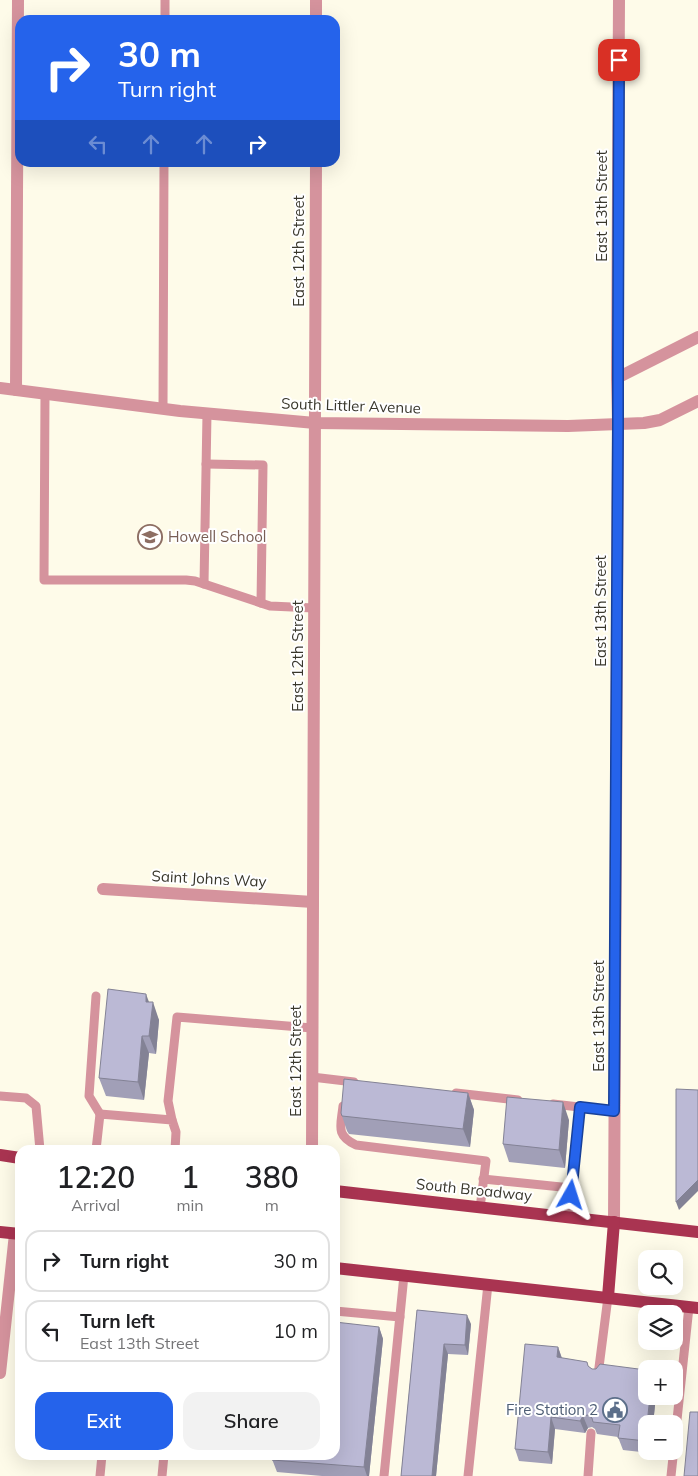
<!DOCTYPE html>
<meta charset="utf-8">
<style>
:root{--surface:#fff;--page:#f2f2f2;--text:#202124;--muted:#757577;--line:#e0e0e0;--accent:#2563eb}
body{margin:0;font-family:Mulish,sans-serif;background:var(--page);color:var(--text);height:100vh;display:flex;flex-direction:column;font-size:19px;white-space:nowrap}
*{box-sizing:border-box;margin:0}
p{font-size:16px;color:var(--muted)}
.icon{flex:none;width:28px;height:28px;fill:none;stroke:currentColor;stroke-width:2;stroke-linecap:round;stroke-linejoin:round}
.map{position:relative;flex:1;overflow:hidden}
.panel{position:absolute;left:15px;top:1145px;width:325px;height:315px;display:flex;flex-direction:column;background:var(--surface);border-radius:15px;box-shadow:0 5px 20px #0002}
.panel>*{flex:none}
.hud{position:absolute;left:15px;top:15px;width:325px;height:152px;border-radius:15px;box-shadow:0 5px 20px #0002;background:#2563eb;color:#fff;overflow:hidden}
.tools{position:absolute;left:638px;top:1250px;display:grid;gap:10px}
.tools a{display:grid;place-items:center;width:45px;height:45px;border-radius:10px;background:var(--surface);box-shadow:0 5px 20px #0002;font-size:25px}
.pin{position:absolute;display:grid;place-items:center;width:42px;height:42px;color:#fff;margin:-21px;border-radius:10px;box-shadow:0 2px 8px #0006}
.me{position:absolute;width:55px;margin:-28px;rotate:6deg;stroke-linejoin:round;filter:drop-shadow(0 0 4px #0008)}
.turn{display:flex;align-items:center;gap:18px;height:105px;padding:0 20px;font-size:22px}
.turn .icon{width:65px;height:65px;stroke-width:2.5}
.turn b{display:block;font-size:35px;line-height:42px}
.lanes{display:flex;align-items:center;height:48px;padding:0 20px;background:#0003;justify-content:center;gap:25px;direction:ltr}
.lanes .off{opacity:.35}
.eta{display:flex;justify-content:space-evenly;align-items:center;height:85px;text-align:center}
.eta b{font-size:30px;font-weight:600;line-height:35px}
.action{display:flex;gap:10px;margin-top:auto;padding:10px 20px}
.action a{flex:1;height:58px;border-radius:15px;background:var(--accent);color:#fff;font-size:20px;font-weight:600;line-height:58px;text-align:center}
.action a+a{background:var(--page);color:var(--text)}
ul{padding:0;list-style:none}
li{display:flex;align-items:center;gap:15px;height:62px;margin:0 10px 8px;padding:0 10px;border:2px solid var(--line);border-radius:15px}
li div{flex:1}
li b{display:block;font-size:19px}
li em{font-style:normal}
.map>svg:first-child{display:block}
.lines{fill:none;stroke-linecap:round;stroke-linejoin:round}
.service{stroke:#d5939d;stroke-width:9}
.minor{stroke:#d5939d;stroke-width:12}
.primary{stroke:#a93451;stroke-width:12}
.wall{fill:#a19fb7}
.shaded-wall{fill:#838295}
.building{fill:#bbb9d5;stroke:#838295}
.route-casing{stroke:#184099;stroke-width:12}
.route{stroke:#2563eb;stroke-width:9}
.labels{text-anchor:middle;stroke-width:4;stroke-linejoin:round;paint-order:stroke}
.street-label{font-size:15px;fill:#39372c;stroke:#fff}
.education-label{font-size:15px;fill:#785e54;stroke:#fff;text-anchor:start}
.service-label{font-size:15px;fill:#4e5e75;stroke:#fff;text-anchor:end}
</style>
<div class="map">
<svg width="698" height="1476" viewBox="0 0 698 1476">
<rect width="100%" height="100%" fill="#fefbe9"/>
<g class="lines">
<g class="service">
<polyline points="165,20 165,0"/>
<polyline points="45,394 44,580 186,580 195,581 270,606 314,608"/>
<polyline points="163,409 164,162"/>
<polyline points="206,464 263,465 261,603"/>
<polyline points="204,584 207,414"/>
<polyline points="96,996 89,1096 100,1114"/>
<polyline points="312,1077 354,1082"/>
<polyline points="456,1093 518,1100"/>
<polyline points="0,1096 26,1098 36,1106 40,1150"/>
<polyline points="553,1104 614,1111"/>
<path d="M343,1106C341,1126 335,1135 356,1145L486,1161L480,1208"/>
<polyline points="172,1120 168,1101 177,1017 312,1028"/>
<polyline points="96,1150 100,1114 172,1120 176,1132 175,1150"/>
<polyline points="483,1179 571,1188"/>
<polyline points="568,1217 580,1107"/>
<polyline points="335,1311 400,1317"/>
<polyline points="598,1375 608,1297"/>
<polyline points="100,1476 102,1455"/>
<polyline points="162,1476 164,1455"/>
<polyline points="384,1476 404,1275"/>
<polyline points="468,1476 488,1284"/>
<polyline points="588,1476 591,1433"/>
<polyline points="671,1476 689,1307"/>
</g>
<g class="minor">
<polyline points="316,20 316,0"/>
<polyline points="617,378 698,337"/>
<polyline points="0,388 180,411 315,423 568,426 644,423 660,420 698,401"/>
<polyline points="16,390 18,0"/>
<polyline points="103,889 313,902"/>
<polyline points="312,1150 316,162"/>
<polyline points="614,1222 618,424 617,378 619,0"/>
<polyline points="0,1373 15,1234"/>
</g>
<g class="primary">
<polyline points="0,1155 20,1158"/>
<polyline points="335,1191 698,1232"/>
<polyline points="0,1232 20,1234"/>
<polyline points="335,1268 698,1308"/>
<polyline points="608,1297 614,1222"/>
</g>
</g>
<g class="wall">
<polygon points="149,1002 159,1020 156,1054 149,1053 144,1100 106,1096 99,1078"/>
<polygon points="468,1093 474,1110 470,1147 349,1134 347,1131 341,1113"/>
<polygon points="569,1120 565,1168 509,1162 503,1144"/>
<polygon points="417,1310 471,1324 468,1355 448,1354 436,1476 401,1476"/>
<polygon points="379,1327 383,1339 369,1476 322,1476 277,1472 272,1459 233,1455 335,1455"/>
<polygon points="558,1347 562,1358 589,1367 592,1369 646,1396 656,1396 653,1424 646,1424 646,1451 650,1451 650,1453 623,1450 618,1437 597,1434 595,1429 592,1427 588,1428 585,1433 555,1429 552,1464 519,1461 515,1449"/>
</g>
<g class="shaded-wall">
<polygon points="146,994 152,1010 153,1002 159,1020 156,1054 149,1036 146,1002"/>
<polygon points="142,1036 149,1053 144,1100 138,1082"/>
<polygon points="468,1093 474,1110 470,1147 463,1129"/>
<polygon points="563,1102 569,1120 565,1168 559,1150"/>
<polygon points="698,1180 698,1191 679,1210 676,1202"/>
<polygon points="467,1315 471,1324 468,1355 465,1345"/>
<polygon points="379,1327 383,1339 369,1476 367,1476 364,1467"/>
<polygon points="444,1344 448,1354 436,1476 432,1476"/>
<polygon points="558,1347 562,1359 557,1357"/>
<polygon points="650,1396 656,1396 653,1424 647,1424"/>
<polygon points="583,1416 588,1428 585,1433 580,1421"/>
<polygon points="551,1417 555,1429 552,1464 548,1452"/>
</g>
<g class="building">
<polygon points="108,989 146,994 146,1002 153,1002 149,1036 142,1036 138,1082 99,1078"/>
<polygon points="344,1079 468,1093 463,1129 342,1116 341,1113"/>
<polygon points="676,1089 698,1090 698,1180 676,1202"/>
<polygon points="507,1097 563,1102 559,1150 503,1144"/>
<polygon points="417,1310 467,1315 465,1345 444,1344 432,1476 401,1476"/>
<polygon points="335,1322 379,1327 364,1467 272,1460 273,1455 335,1455"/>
<polygon points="525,1344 558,1347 557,1357 587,1362 588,1366 592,1369 596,1369 600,1364 646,1370 646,1396 650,1396 647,1424 646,1424 646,1441 618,1438 620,1425 593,1422 592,1418 588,1415 583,1416 580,1421 551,1417 548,1452 515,1449"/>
<polygon points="690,1412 698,1412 698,1476 684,1476"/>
</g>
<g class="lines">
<defs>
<polyline id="route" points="571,1195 580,1107 614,1111 618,424 618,358 619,60"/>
</defs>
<use href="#route" class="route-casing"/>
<use href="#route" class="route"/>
</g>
<defs>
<symbol id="school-ring" viewBox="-11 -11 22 22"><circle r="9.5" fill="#fff" stroke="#8d6e63" stroke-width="1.5"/><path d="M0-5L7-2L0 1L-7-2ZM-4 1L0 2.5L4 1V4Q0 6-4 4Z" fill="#8d6e63"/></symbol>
<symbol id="civic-ring" viewBox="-11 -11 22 22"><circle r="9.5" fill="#fff" stroke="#5c6f8a" stroke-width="1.5"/><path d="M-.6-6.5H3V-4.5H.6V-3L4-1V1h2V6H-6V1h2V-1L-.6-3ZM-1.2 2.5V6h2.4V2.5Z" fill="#5c6f8a"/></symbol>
</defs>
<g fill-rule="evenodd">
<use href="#school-ring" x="136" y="523" width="28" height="28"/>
<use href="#civic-ring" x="601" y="1396" width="28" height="28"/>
</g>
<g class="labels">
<g class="street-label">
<text transform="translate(602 206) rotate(-90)" y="5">East 13th Street</text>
<text transform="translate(299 251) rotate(-90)" y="5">East 12th Street</text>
<text transform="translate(351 406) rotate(2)" y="5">South Littler Avenue</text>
<text transform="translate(601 611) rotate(-90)" y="5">East 13th Street</text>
<text transform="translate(298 656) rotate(-90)" y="5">East 12th Street</text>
<text transform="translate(209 879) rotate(3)" y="5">Saint Johns Way</text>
<text transform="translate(599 1016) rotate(-90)" y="5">East 13th Street</text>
<text transform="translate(296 1061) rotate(-90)" y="5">East 12th Street</text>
<text transform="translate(474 1190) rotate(6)" y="5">South Broadway</text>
</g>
<g class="education-label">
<text x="168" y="542">Howell School</text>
</g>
<g class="service-label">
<text x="598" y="1415">Fire Station 2</text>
</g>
</g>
</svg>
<div class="tools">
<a><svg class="icon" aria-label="search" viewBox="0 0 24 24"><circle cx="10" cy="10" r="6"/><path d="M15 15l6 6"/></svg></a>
<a><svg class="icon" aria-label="layers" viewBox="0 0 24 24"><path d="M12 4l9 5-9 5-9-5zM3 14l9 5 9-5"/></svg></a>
<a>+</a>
<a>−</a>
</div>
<div class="pin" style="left:619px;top:60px;background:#d93025"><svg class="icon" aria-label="arrive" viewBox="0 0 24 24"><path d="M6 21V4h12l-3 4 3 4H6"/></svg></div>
<svg class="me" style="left:571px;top:1195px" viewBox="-20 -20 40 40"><path d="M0-17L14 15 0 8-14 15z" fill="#2563eb" stroke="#fff" stroke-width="4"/></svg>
<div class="hud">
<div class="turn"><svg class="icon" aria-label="right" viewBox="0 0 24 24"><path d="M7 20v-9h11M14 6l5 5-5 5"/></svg><div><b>30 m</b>Turn right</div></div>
<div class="lanes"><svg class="icon off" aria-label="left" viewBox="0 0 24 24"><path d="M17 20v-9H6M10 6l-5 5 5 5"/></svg><svg class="icon off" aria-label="ahead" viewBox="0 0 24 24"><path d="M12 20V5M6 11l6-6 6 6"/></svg><svg class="icon off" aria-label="ahead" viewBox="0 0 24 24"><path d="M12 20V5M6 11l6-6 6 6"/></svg><svg class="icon" aria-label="right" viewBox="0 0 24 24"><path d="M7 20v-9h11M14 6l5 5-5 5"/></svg></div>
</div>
<section class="panel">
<div class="eta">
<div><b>12:20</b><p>Arrival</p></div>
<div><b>1</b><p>min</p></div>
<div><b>380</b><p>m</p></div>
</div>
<ul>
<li><svg class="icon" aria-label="right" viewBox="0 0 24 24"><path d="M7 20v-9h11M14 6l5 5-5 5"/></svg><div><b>Turn right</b></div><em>30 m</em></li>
<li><svg class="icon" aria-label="left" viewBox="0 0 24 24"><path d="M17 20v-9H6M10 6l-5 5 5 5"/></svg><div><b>Turn left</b><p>East 13th Street</p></div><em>10 m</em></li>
</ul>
<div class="action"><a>Exit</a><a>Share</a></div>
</section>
</div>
